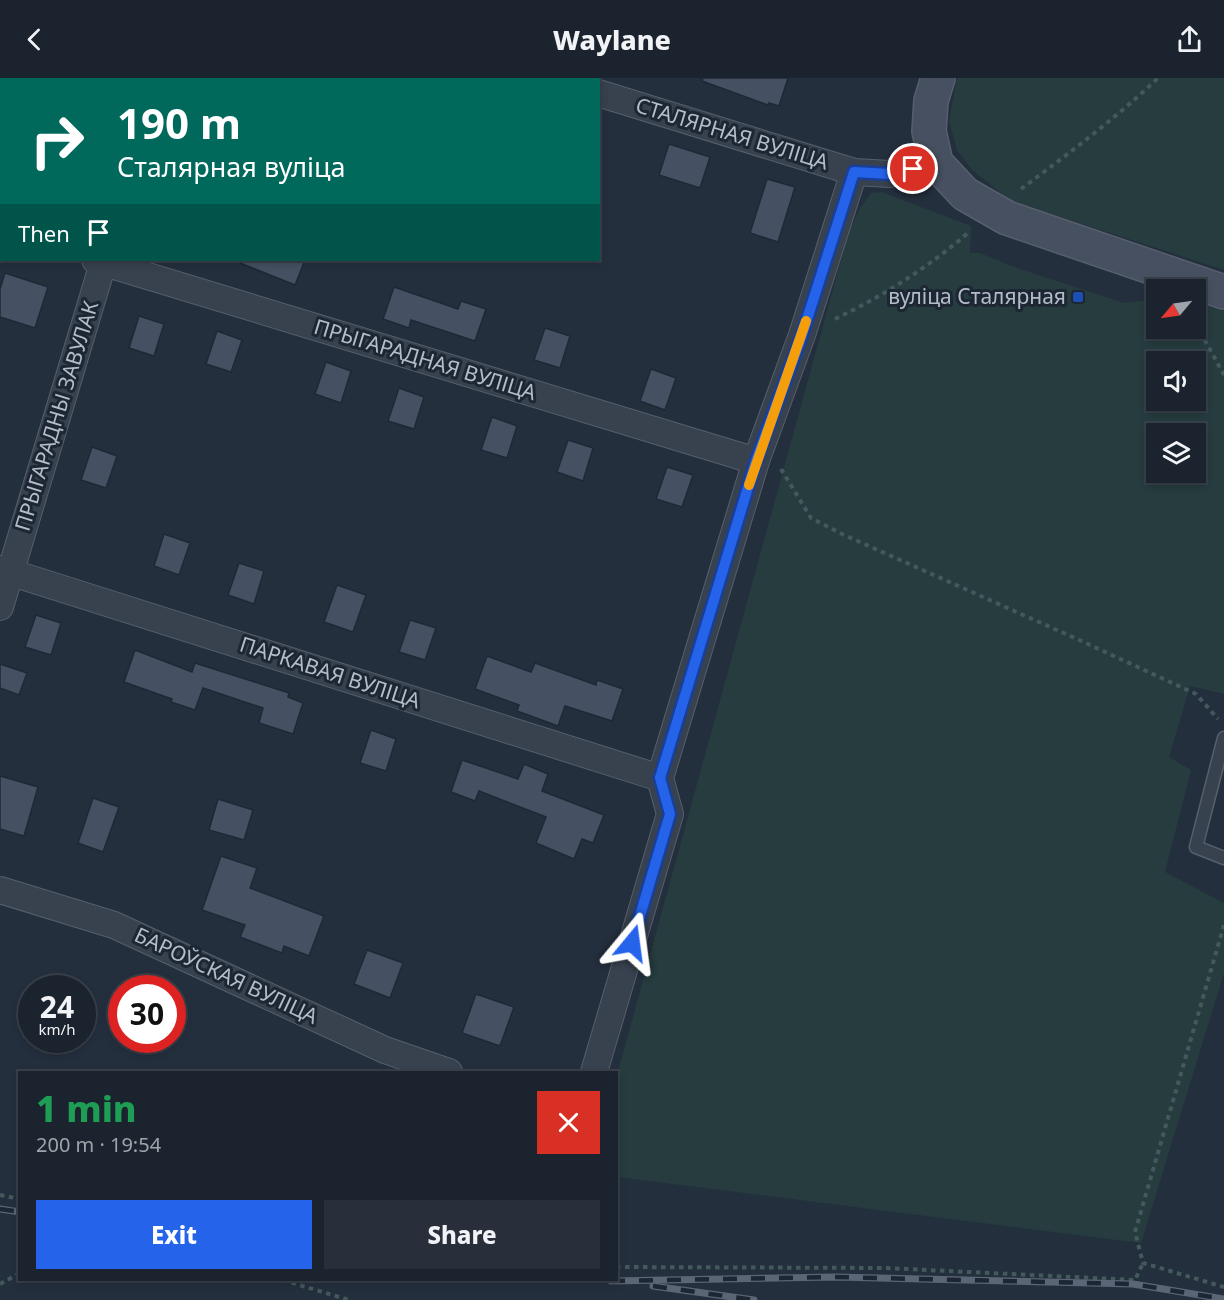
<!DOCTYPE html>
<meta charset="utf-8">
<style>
:root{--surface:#1b232e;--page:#282f3a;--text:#f1f3f6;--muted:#a0a4aa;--line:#39404a;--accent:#2563eb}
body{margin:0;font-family:"Noto Sans",sans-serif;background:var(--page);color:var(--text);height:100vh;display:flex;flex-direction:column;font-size:22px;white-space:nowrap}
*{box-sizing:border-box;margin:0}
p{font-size:20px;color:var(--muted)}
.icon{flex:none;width:33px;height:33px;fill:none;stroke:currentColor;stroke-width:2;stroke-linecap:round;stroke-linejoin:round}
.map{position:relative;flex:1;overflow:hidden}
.sheet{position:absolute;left:18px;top:993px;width:600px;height:210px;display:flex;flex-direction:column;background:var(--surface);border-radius:0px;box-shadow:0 3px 9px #0003,0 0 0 2px var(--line)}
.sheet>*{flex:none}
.top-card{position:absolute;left:0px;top:0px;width:600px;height:183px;box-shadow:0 3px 9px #0003,0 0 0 2px var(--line);background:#00695c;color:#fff;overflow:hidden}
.needle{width:39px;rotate:241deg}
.fabs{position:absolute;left:1146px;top:201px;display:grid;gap:12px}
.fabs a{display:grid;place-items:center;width:60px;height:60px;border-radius:0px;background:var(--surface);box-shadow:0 3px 9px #0003,0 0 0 2px var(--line);font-size:30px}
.speed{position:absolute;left:18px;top:897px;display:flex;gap:12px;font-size:30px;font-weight:700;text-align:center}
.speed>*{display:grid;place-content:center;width:78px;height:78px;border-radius:50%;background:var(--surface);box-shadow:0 3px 9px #0003,0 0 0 2px var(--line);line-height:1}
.speed small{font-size:15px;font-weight:400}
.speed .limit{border:9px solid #d22;background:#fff;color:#111}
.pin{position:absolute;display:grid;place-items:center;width:51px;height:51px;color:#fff;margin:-26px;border:3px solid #fff;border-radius:50%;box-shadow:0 2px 6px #0007}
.me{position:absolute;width:66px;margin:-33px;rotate:16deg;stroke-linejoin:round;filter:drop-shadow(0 0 4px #0008)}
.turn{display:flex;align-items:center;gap:21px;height:126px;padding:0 18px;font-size:27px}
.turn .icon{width:78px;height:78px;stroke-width:2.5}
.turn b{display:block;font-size:42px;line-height:51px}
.then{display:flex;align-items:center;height:57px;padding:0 18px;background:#0003;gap:12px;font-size:22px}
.round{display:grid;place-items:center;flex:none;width:63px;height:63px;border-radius:0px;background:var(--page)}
.headline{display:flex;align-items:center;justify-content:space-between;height:102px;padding:0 18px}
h1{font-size:36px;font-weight:800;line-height:45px;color:#1e9e55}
.button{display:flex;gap:12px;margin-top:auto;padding:12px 18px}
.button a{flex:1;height:69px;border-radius:0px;background:var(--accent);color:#fff;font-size:24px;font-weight:800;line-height:69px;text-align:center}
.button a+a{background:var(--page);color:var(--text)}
header{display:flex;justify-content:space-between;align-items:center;height:78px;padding:0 18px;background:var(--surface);font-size:27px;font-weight:800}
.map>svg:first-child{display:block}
.green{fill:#263c3f;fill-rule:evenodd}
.building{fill:#455162;stroke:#1f2835;stroke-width:1.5}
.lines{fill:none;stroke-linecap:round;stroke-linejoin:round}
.lane-casing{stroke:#565f6c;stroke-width:15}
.street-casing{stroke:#565f6c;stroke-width:28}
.secondary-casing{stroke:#565f6c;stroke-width:36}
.path{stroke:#44595c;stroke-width:4;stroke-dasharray:4.5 4.5;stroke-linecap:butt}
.lane{stroke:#38414e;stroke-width:12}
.street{stroke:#38414e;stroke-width:26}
.secondary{stroke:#465061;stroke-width:33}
.rail-casing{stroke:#5a6575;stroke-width:7}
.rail{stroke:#1d2633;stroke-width:4.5;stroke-dasharray:14;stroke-linecap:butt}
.route-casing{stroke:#184099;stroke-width:15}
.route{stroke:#2563eb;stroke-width:10}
.slow{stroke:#f59e0b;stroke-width:10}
.transit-dot{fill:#1a4fb4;stroke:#1d2633;stroke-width:2}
.labels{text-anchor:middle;stroke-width:6;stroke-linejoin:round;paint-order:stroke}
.street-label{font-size:21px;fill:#b4bcc9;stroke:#1d2633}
.poi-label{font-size:21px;fill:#b4bcc9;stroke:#1d2633;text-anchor:end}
</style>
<header><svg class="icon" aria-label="back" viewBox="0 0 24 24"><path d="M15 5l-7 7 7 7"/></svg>Waylane<svg class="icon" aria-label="share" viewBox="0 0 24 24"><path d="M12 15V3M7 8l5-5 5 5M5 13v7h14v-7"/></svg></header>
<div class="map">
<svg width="1224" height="1222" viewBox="0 0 1224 1222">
<rect width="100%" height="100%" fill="#242f3e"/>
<g class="green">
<polygon points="957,0 1224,0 1224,192 1011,123 972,92 957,72 949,43"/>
<path d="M882,114L971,148L970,175H980L1017,190L1124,225L1156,221V250H1196V224L1224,233V616L1190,608L1169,679L1191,692L1165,794L1224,825V895L1141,1165L617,1099V997L849,153L860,130L871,115ZM1156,284H1196V322H1156ZM1156,356H1196V394H1156Z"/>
</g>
<g class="building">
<polygon points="703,0 788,0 779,28 769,25 768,27 702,3"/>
<polygon points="669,66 710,79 700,110 659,97"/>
<polygon points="767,101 795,109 778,164 750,155"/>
<polygon points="235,182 305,182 295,207 235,183"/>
<polygon points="5,195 48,209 35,250 0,239 0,211"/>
<polygon points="394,209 458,231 461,223 486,231 475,263 411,242 409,250 383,241"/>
<polygon points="139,238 164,246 154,278 129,270"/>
<polygon points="545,250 570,258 560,290 534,282"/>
<polygon points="217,253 242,262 231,294 206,286"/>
<polygon points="326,284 351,293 341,325 315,316"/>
<polygon points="651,291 676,300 665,332 640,323"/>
<polygon points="399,310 424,319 414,351 388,343"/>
<polygon points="492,339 517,348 507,380 481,372"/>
<polygon points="568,362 593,370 583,403 557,394"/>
<polygon points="92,369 117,378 106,410 81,402"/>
<polygon points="667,389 693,397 682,429 656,421"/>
<polygon points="164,456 190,465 179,497 154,488"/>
<polygon points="239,485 264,493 254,526 228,517"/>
<polygon points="337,507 366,517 353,554 324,544"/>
<polygon points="36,537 61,545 51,577 25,569"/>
<polygon points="410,542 436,550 425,582 399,574"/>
<polygon points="135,572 192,594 195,585 289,615 288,619 303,625 293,656 259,645 263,630 203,610 195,632 171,624 172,621 124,604"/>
<polygon points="487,578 531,594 535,585 596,607 597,602 623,611 612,643 565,628 558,648 517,633 519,627 475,611"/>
<polygon points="0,586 27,595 19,617 0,610"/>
<polygon points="371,652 396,661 386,693 360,685"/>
<polygon points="462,682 518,701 524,686 548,696 542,713 604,737 593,765 582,761 574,781 536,765 546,739 479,713 475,723 451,714"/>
<polygon points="0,698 38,709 24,758 0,751"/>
<polygon points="93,720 119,729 103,774 78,765"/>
<polygon points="218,721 253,732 244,762 209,752"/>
<polygon points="221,778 257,790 250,810 324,838 309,878 284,868 282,875 240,859 245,847 202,832"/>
<polygon points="367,872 403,885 390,920 354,906"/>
<polygon points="476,916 514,929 500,968 462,955"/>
</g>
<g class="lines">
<defs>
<polyline id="lane" points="1224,660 1196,769 1224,780"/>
<g id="street">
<polyline points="548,0 553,2"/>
<polyline points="158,2 158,0"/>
<polyline points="598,15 854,94 890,96 936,85"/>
<polyline points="0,153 2,154"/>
<polyline points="95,182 756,383"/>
<polyline points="0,491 660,700"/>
<polyline points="0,529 104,182"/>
<polyline points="0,812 114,847 385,972 449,994"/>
<polyline points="594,994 670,736 660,700 756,383 802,257 854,94"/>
</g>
<polyline id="secondary" points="938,0 931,23 929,53 936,85 965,116 1007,140 1224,214"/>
</defs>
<use href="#lane" class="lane-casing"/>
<use href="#street" class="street-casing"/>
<use href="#secondary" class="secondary-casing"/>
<g class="path">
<path d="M1021,111C1068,76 1115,41 1158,0"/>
<path d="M835,241C883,218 929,189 969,154"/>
<polyline points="1196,246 1224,297"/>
<polyline points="781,391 811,440 842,456 1077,561 1196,616 1218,641"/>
<polyline points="1224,847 1135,1154 1143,1185 1224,1209"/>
<polyline points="0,1117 20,1121"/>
<polyline points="616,1189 886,1190 1135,1202 1143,1185"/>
<polyline points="283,1202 349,1222"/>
<polyline points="0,1206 20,1195"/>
</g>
<use href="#lane" class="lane"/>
<use href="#street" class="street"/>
<use href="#secondary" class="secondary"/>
<defs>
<g id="rail">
<polyline points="0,1131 20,1134"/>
<polyline points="611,1203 835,1199 1133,1206 1224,1221"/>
<polyline points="653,1208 754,1222"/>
</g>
</defs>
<use href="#rail" class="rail-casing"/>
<use href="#rail" class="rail"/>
</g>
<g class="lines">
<defs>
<polyline id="route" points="632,865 670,736 660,700 756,383 802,257 854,94 890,96 913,91"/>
</defs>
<use href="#route" class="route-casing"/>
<use href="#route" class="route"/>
<polyline class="slow" points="749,407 806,243"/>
</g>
<rect class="transit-dot" x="1072" y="213" width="12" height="12" rx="3"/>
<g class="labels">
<g class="street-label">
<text transform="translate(732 56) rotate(17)" y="7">СТАЛЯРНАЯ ВУЛІЦА</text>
<text transform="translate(425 282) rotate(17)" y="7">ПРЫГАРАДНАЯ ВУЛІЦА</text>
<text transform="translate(57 338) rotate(-73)" y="7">ПРЫГАРАДНЫ ЗАВУЛАК</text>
<text transform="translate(330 595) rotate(18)" y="7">ПАРКАВАЯ ВУЛІЦА</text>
<text transform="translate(226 898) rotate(25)" y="7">БАРОЎСКАЯ ВУЛІЦА</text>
</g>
<g class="poi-label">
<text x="1066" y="226">вуліца Сталярная</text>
</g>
</g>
</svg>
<div class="fabs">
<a><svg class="needle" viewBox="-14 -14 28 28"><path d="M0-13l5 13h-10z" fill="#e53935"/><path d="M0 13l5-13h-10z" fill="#a0a4aa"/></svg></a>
<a><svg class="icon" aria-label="sound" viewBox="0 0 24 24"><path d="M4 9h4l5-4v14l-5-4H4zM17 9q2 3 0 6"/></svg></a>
<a><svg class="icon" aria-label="layers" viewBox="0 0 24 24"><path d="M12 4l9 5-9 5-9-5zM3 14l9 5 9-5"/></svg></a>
</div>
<div class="speed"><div>24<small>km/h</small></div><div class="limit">30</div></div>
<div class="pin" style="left:913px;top:91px;background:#d93025"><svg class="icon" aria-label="arrive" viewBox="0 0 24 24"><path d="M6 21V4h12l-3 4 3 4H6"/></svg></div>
<svg class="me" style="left:632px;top:865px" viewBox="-20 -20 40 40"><path d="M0-17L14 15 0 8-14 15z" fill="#2563eb" stroke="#fff" stroke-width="4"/></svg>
<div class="top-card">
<div class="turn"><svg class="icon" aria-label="right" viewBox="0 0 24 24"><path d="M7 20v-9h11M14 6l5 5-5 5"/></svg><div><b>190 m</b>Сталярная вуліца</div></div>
<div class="then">Then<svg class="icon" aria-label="arrive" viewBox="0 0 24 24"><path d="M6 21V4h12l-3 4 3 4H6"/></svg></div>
</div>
<section class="sheet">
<div class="headline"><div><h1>1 min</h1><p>200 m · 19:54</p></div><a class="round" style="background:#d93025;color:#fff"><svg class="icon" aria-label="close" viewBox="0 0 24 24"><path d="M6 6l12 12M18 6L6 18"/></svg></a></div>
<div class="button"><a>Exit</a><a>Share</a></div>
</section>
</div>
